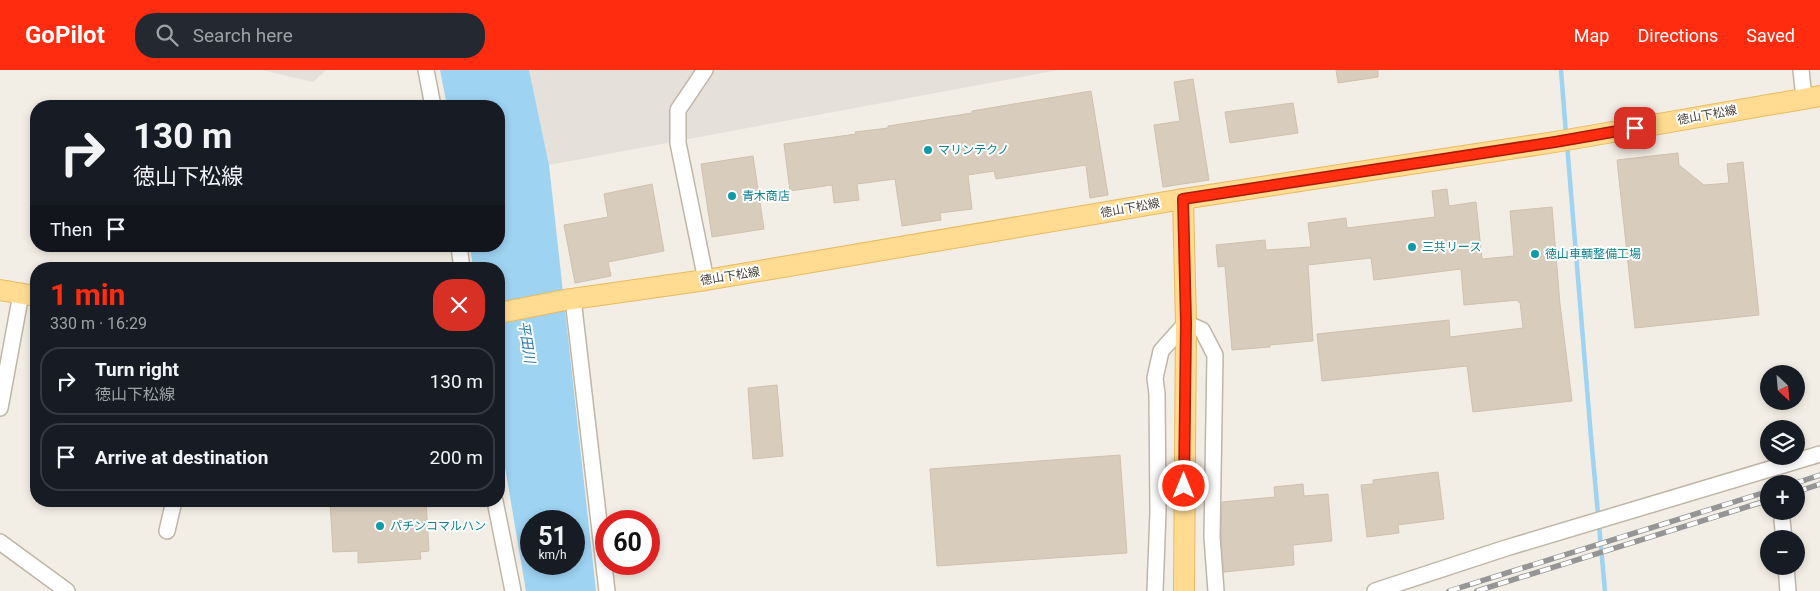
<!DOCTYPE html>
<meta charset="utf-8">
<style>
:root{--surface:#171b24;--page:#242831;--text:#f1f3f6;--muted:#9ea1a6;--line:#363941;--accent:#ff2c10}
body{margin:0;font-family:Roboto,"Noto Sans JP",sans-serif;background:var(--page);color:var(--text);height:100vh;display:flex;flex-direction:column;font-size:19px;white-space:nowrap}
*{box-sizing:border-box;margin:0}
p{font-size:16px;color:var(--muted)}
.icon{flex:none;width:28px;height:28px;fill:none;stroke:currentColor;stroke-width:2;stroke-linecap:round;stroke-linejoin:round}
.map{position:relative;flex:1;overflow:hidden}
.drawer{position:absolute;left:30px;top:192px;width:475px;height:245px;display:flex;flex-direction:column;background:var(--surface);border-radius:20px;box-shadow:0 2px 8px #0003}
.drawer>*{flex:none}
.guide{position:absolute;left:30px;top:30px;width:475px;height:152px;border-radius:20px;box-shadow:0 2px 8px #0003;background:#171b24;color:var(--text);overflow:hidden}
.needle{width:32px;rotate:154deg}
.fabs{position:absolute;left:1760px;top:295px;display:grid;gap:10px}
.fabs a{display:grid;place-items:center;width:45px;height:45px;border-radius:50%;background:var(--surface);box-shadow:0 2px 8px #0003;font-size:25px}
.speed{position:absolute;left:520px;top:440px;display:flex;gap:10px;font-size:25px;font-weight:700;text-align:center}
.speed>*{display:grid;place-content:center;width:65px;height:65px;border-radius:50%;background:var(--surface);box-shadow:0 2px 8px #0003;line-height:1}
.speed small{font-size:12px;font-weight:400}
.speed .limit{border:8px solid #d22;background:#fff;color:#111}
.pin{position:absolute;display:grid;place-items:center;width:42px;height:42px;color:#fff;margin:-21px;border-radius:10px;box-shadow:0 2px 8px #0006}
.me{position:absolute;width:55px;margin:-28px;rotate:0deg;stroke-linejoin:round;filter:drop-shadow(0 0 4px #0008)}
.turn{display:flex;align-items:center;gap:18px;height:105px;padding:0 20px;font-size:22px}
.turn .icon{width:65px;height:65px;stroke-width:2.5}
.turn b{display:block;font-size:35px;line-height:42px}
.then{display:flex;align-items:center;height:48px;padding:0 20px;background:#0003;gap:10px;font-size:19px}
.round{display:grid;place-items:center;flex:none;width:52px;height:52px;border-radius:20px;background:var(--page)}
.head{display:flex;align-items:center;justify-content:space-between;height:85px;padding:0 20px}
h1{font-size:30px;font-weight:700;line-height:38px;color:var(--accent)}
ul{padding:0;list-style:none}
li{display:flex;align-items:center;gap:15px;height:68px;margin:0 10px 8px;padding:0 10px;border:2px solid var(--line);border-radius:20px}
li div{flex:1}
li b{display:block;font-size:19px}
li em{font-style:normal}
header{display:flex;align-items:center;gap:30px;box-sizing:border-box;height:70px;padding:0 25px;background:var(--accent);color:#fff}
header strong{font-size:24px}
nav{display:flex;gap:28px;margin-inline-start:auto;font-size:18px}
.search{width:350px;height:45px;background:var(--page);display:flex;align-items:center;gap:12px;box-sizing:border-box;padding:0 18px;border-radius:20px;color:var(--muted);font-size:19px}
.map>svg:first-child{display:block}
.industrial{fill:#e5e0da}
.water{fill:#9ed3f2;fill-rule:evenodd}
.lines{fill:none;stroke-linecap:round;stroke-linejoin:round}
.stream{stroke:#9ed3f2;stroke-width:4.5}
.building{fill:#d8ccbd;stroke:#d0c1ad}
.minor-casing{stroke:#bfb6a7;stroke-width:18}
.major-casing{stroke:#e7ba5e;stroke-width:22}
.minor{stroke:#fff;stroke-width:15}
.major{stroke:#ffdc92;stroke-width:20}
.rail-casing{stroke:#959595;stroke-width:5.5}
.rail{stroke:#fff;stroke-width:4;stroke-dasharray:11;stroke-linecap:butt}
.route-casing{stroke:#a61d0a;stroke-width:12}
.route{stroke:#ff2c10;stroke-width:9}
.culture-dot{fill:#0f9aa8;stroke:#fff;stroke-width:2}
.labels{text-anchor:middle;stroke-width:4;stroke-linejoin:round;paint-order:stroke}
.street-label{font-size:12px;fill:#463e34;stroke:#fff}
.culture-label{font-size:12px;fill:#0d838f;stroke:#fff;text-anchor:start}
.water-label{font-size:14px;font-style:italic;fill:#297aad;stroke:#fff}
</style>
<header>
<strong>GoPilot</strong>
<div class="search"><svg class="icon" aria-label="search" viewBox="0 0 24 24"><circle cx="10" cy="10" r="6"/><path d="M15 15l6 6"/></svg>Search here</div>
<nav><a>Map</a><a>Directions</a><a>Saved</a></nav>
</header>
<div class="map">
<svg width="1820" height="521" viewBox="0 0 1820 521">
<rect width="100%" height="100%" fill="#f3eee5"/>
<g class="industrial">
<polygon points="261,0 326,0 313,12"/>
<polygon points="529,0 1059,0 549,95"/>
</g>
<path class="water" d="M440,0H529L549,95L596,521H526L499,362V199H473L470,176H499V36H447ZM531,451H574V494H531Z"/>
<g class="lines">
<g class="stream">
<polyline points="1561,0 1566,64"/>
<polyline points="1567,74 1591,367 1605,521"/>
</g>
</g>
<g class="building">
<polygon points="1336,0 1378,0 1378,7 1338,13"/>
<polygon points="1193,9 1209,110 1163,117 1154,55 1180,51 1174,12"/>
<polygon points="1091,21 1108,125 1090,128 1086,95 996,109 994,101 968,105 972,139 940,143 941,150 902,156 895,109 857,114 859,130 834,133 832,115 790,121 784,74 856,64 855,62 888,58 888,56 972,43 972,41"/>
<polygon points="1293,33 1298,63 1230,73 1225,42"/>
<polygon points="1678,83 1679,95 1704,115 1729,113 1727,94 1743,92 1759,245 1635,258 1617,90"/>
<polygon points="753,86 764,159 712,167 701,94"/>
<polygon points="652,114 664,181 608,192 611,206 575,213 564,155 608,147 604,124"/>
<polygon points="1447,119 1449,136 1476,132 1482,189 1514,186 1510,141 1552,137 1560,234 1572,331 1473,342 1467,296 1322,311 1317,264 1449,250 1450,267 1523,258 1520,232 1518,232 1518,230 1464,235 1461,199 1374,210 1371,188 1308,195 1313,271 1270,275 1270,277 1232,280 1225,196 1218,197 1216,175 1265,170 1266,180 1311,177 1308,153 1346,148 1347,158 1435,147 1432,121"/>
<polygon points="777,315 783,386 753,389 748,318"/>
<polygon points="1120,385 1127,483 937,496 930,399"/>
<polygon points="1438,402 1444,449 1398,455 1399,463 1367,467 1361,415 1373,414 1373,410"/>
<polygon points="1303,414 1304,426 1328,424 1332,471 1293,475 1294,495 1224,502 1221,467 1222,432 1275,427 1274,417"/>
<polygon points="330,431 426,431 429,481 420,482 421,489 358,493 358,481 333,482"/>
</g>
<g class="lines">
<defs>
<g id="minor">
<polyline points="426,0 433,36"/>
<polyline points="705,0 678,40 678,73 706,210"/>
<polyline points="1801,0 1804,28"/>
<polyline points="459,176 462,199"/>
<polyline points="573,229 607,521"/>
<polyline points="0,338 21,224"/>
<polyline points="495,431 513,521"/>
<polyline points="1782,450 1784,469"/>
<polyline points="167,461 174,431"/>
<polyline points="0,472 67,521"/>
<polyline points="1786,496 1788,521"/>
<polyline points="1155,521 1158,441 1157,324 1155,308 1161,281 1186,253 1202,260 1215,285 1212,467 1216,521"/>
<polyline points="1375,521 1506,478 1820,384"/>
</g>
<g id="major">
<polyline points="1183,129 1186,253 1184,521"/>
<polyline points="0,220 36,226"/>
<polyline points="499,243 565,230 706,210 1183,129 1555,72 1820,26"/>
</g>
</defs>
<use href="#minor" class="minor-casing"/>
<use href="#major" class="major-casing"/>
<use href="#minor" class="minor"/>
<use href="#major" class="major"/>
<defs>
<g id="rail">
<polyline points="1793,414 1820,405"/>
<polyline points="1796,422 1820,414"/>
<polyline points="1449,521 1769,421"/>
<polyline points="1477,521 1769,430"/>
</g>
</defs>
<use href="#rail" class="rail-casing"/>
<use href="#rail" class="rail"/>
</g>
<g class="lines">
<defs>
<polyline id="route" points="1184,416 1186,253 1183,129 1555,72 1635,58"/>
</defs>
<use href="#route" class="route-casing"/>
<use href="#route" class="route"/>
</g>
<g class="culture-dot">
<circle cx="928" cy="80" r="5"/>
<circle cx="732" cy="126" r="5"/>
<circle cx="1412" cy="177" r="5"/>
<circle cx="1535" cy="184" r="5"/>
<circle cx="380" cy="456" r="5"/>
</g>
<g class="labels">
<g class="street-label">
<text transform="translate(1707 45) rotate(-10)" y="4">徳山下松線</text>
<text transform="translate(1130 138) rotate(-10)" y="4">徳山下松線</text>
<text transform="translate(730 206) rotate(-9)" y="4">徳山下松線</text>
</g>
<g class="culture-label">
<text x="938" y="84">マリンテクノ</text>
<text x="742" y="130">青木商店</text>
<text x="1422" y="181">三共リース</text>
<text x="1545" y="188">徳山車輌整備工場</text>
<text x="390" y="460">パチンコマルハン</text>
</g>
<g class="water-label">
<text transform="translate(527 272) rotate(81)" y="5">平田川</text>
</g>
</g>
</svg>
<div class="fabs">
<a><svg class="needle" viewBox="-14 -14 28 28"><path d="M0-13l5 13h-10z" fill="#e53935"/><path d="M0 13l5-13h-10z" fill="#9ea1a6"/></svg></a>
<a><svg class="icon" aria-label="layers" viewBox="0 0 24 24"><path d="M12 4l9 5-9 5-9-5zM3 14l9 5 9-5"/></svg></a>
<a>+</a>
<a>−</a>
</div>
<div class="speed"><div>51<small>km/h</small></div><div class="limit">60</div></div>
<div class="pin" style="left:1635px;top:58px;background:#d93025"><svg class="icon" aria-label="arrive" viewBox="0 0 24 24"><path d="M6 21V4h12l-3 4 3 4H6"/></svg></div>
<svg class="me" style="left:1184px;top:416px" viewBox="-20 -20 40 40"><circle r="17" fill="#ff2c10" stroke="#fff" stroke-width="3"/><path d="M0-11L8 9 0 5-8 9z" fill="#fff"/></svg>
<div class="guide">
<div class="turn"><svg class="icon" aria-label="right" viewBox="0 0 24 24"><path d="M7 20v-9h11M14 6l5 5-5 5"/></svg><div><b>130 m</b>徳山下松線</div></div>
<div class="then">Then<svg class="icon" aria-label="arrive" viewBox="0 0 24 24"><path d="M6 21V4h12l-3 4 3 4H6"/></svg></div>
</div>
<section class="drawer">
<div class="head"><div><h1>1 min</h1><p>330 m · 16:29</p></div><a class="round" style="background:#d93025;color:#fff"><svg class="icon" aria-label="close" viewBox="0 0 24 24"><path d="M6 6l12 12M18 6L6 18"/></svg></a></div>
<ul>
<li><svg class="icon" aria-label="right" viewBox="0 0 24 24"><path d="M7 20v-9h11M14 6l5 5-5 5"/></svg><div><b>Turn right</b><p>徳山下松線</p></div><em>130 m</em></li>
<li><svg class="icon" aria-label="arrive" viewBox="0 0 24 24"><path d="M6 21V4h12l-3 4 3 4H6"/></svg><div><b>Arrive at destination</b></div><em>200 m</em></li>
</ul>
</section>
</div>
